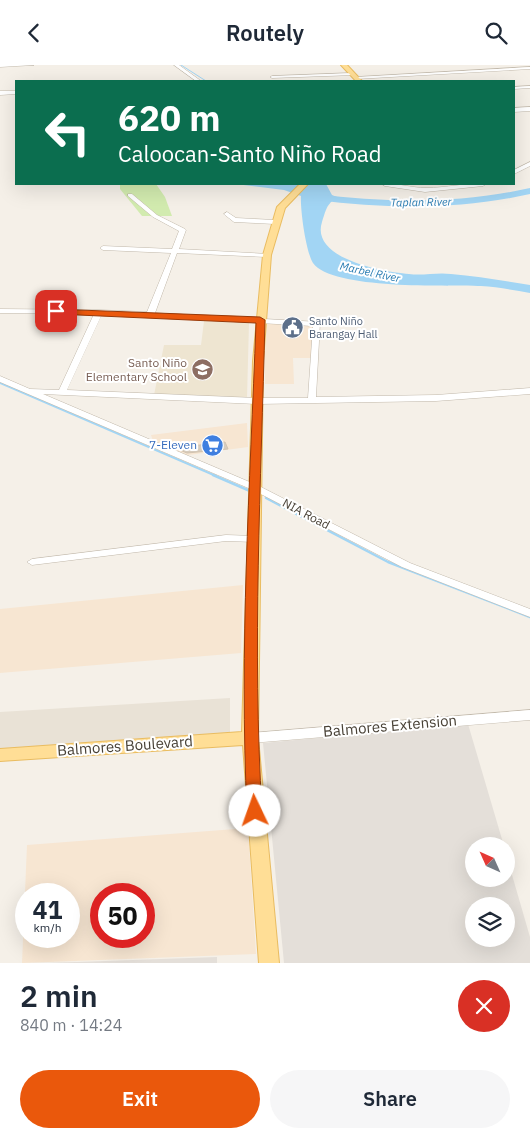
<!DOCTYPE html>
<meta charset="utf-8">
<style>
:root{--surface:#fff;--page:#f6f6f7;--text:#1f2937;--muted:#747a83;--accent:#ea580c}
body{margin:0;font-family:"IBM Plex Sans",sans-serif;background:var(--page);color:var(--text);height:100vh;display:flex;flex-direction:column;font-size:19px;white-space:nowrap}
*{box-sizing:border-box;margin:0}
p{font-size:16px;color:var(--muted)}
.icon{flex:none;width:28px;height:28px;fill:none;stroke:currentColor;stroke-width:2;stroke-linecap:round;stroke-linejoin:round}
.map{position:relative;height:898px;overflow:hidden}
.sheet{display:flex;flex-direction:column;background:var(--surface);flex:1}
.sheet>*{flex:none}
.hud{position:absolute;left:15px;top:15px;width:500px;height:105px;border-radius:0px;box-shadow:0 5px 20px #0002;background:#0b6e4f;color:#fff;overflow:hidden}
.needle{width:32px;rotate:315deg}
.tools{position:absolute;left:465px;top:772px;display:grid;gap:10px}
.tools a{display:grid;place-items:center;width:50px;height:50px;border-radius:50%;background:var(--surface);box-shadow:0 5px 20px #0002;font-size:25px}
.speed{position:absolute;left:15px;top:818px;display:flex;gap:10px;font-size:25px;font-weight:700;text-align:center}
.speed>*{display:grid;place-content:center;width:65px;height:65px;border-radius:50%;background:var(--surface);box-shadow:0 5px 20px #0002;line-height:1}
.speed small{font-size:12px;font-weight:400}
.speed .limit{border:8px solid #d22;background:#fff;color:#111}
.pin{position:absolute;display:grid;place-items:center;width:42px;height:42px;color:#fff;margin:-21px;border-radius:10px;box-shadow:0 2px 8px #0006}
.me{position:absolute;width:55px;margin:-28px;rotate:357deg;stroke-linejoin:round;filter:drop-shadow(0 0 4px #0008)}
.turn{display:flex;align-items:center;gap:18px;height:105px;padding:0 20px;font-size:22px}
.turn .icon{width:65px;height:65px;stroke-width:2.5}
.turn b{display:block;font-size:35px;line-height:42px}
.round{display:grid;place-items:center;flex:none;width:52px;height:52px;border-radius:26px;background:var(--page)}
.head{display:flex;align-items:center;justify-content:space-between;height:85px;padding:0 20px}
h1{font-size:30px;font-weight:600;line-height:38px}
.cta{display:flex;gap:10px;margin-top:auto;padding:10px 20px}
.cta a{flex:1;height:58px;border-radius:30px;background:var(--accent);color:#fff;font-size:20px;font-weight:600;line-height:58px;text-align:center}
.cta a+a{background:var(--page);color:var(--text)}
header{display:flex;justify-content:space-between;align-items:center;height:65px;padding:0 20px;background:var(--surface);font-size:22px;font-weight:600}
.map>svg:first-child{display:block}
.residential{fill:#e9e2d6}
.commercial{fill:#f7e6d2;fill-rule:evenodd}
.industrial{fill:#e4dfd9;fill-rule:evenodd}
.education{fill:#eee5d1}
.green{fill:#d2ebaf}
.water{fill:#a2d5f4}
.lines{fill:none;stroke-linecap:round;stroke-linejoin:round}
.stream-far2{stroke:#a2d5f4;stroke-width:1}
.stream-far1{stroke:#a2d5f4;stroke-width:2}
.stream{stroke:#a2d5f4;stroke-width:2.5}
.river{fill:#a2d5f4;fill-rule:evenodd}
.building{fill:#d7ccbd;stroke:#d2c3b0}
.minor-casing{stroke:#c1b8aa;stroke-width:1}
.major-casing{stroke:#e9bc61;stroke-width:2}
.minor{fill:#fff;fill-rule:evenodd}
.major{fill:#ffde96;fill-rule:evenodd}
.route{fill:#ea580c;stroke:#983908}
.labels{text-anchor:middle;stroke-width:4;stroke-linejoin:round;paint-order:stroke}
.far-water-label{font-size:11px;font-style:italic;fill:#297cb2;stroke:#fff}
.far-service-label{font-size:11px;fill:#4e5e75;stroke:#fff;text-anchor:start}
.education-label{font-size:12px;fill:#785e54;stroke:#fff;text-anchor:end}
.shop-label{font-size:12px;fill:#366cbe;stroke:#fff;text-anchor:end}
.street-label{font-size:12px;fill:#484136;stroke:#fff}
.near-street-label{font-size:15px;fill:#484136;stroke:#fff}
</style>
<header><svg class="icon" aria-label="back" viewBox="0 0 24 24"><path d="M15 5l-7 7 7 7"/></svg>Routely<svg class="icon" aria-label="search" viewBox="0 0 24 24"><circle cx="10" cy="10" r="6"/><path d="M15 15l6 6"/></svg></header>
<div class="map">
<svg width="530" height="898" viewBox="0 0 530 898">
<rect width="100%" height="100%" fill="#f5f0e8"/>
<polygon class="residential" points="230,633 230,669 0,684 0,647"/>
<g class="commercial">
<polygon points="264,257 313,260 312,293 293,293 294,319 265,319"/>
<polygon points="247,358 248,382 181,391 154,379 151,370"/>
<polygon points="243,520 241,588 0,608 0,544"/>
<path d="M248,763L256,889L22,898L27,780ZM26,829H69V871H26ZM101,829H144V871H101Z"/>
</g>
<g class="industrial">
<path d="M468,659L504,781H474V814H506V789L530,872V898H284L263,678ZM474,841H506V874H474Z"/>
<polygon points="217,892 217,898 49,898"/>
</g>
<polygon class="education" points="204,256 249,258 247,333 154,330 164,280 201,280"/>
<polygon class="green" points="120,119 156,119 165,132 172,151 142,151 120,124"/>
<path class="water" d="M235,119H326L332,130L337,132C326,140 326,145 322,157C310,194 384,207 409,209C423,211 437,207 451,209C477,211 504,216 530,220V228C514,225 497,222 481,221C448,220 332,225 313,198C306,187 300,144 301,131L284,125Z"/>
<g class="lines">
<polyline class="stream-far2" points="181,0 206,16"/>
<polyline class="stream-far1" points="0,318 216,411"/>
<g class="stream">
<polyline points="213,410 250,426"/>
<polyline points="266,433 388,497 530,552"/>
</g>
<path class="river" d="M530,123V129C459,145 388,144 316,135L311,132L316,129C388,138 459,139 530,123Z"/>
</g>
<polygon class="building" points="225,377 228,384 187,388 175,383"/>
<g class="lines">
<defs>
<g id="minor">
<polygon points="0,0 34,0 0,2"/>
<polygon points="174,0 179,0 201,16 196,16"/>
<polygon points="530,2 530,4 356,14 354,13 356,12"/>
<polygon points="353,8 355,10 272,13 270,12 272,11"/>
<polygon points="530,21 530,23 514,24 514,22"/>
<polygon points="0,26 16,26 16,29 0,30"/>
<polygon points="530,42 530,46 514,47 514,43"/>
<polygon points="530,97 530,101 514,109 514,105"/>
<path d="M382,119C397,118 411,123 426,123C446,123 466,118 486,119L483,121L425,127L385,121Z"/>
<path d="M128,129H132L157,150L185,164L186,165L179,184L269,189L270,190L267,192L177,188L155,248L320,257L316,332L436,330L530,323V329L436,336L257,339L43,329L259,421L410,498L530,544V552L402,502L253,425L0,317V311L30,324L59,325L94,249L0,248V244L99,245L147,247L171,188L103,185L100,183L103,181L172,184L179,166L153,152L128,131ZM102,249L313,261L308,333H257L67,325Z"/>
<polygon points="227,147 236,153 275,155 278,157 275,159 234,157 225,150 224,149"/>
<polygon points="226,470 255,471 260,474 255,477 226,476 32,500 27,497 32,494"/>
<polygon points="530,645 530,655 250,678 246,676 244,673 246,670 250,668"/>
</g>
<g id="major">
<polygon points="341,0 347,0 362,16 356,16"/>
<polygon points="300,119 308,119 285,143 271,190 263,296 258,673 279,898 259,898 243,680 0,696 0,684 242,667 253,296 263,190 277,142"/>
</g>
</defs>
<use href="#minor" class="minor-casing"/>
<use href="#major" class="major-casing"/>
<use href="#minor" class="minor"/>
<use href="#major" class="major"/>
</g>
<path class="route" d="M53,244L260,252L265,255C261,419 252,583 262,746L260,751L255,753L249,751L247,746C239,584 250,420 256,258L56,249L53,248Z"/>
<defs>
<symbol id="civic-disc" viewBox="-11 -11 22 22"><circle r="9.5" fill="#5c6f8a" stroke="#fff"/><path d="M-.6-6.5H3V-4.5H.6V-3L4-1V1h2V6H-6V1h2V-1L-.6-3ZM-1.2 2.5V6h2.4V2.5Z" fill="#fff"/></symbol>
<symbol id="school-disc" viewBox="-11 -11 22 22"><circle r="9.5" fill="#8d6e63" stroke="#fff"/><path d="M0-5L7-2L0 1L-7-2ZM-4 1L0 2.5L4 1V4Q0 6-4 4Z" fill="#fff"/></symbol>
<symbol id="supermarket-disc" viewBox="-11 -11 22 22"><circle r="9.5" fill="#3f7fe0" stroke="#fff"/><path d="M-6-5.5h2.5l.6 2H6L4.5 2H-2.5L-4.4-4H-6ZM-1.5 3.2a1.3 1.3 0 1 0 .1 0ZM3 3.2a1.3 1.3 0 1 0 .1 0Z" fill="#fff"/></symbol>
</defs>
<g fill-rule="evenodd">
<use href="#civic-disc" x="280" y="250" width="25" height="25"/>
<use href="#school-disc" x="190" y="292" width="25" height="25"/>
<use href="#supermarket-disc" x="200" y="368" width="25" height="25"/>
</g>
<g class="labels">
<g class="far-water-label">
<text transform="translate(421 137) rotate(-1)" y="4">Taplan River</text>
<text transform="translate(370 207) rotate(12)" y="4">Marbel River</text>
</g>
<g class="far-service-label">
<text x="309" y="260">Santo Niño<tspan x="309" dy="13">Barangay Hall</tspan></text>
</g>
<g class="education-label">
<text x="187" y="302">Santo Niño<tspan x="187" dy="14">Elementary School</tspan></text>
</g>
<g class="shop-label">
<text x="197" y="384">7-Eleven</text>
</g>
<g class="street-label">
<text transform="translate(306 449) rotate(28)" y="4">NIA Road</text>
</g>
<g class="near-street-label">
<text transform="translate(390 661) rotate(-5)" y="5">Balmores Extension</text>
<text transform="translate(125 681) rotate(-4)" y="5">Balmores Boulevard</text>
</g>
</g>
</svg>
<div class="tools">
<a><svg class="needle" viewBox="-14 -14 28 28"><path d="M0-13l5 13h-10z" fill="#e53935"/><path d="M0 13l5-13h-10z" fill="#747a83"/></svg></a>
<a><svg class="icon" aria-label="layers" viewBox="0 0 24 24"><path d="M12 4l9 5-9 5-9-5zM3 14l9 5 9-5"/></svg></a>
</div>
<div class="speed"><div>41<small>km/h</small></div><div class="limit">50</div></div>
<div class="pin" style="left:56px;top:246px;background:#d93025"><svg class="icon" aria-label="arrive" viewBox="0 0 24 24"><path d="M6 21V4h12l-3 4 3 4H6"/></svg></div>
<svg class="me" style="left:255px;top:746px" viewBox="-20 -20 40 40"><circle r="19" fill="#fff"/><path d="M0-13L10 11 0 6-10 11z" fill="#ea580c"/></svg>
<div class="hud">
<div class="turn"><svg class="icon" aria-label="left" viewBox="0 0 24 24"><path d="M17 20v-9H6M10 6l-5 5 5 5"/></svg><div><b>620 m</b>Caloocan-Santo Niño Road</div></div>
</div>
</div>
<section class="sheet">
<div class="head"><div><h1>2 min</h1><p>840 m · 14:24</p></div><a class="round" style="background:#d93025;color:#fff"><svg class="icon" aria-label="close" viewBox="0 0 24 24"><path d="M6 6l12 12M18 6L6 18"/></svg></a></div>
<div class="cta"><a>Exit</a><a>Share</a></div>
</section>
